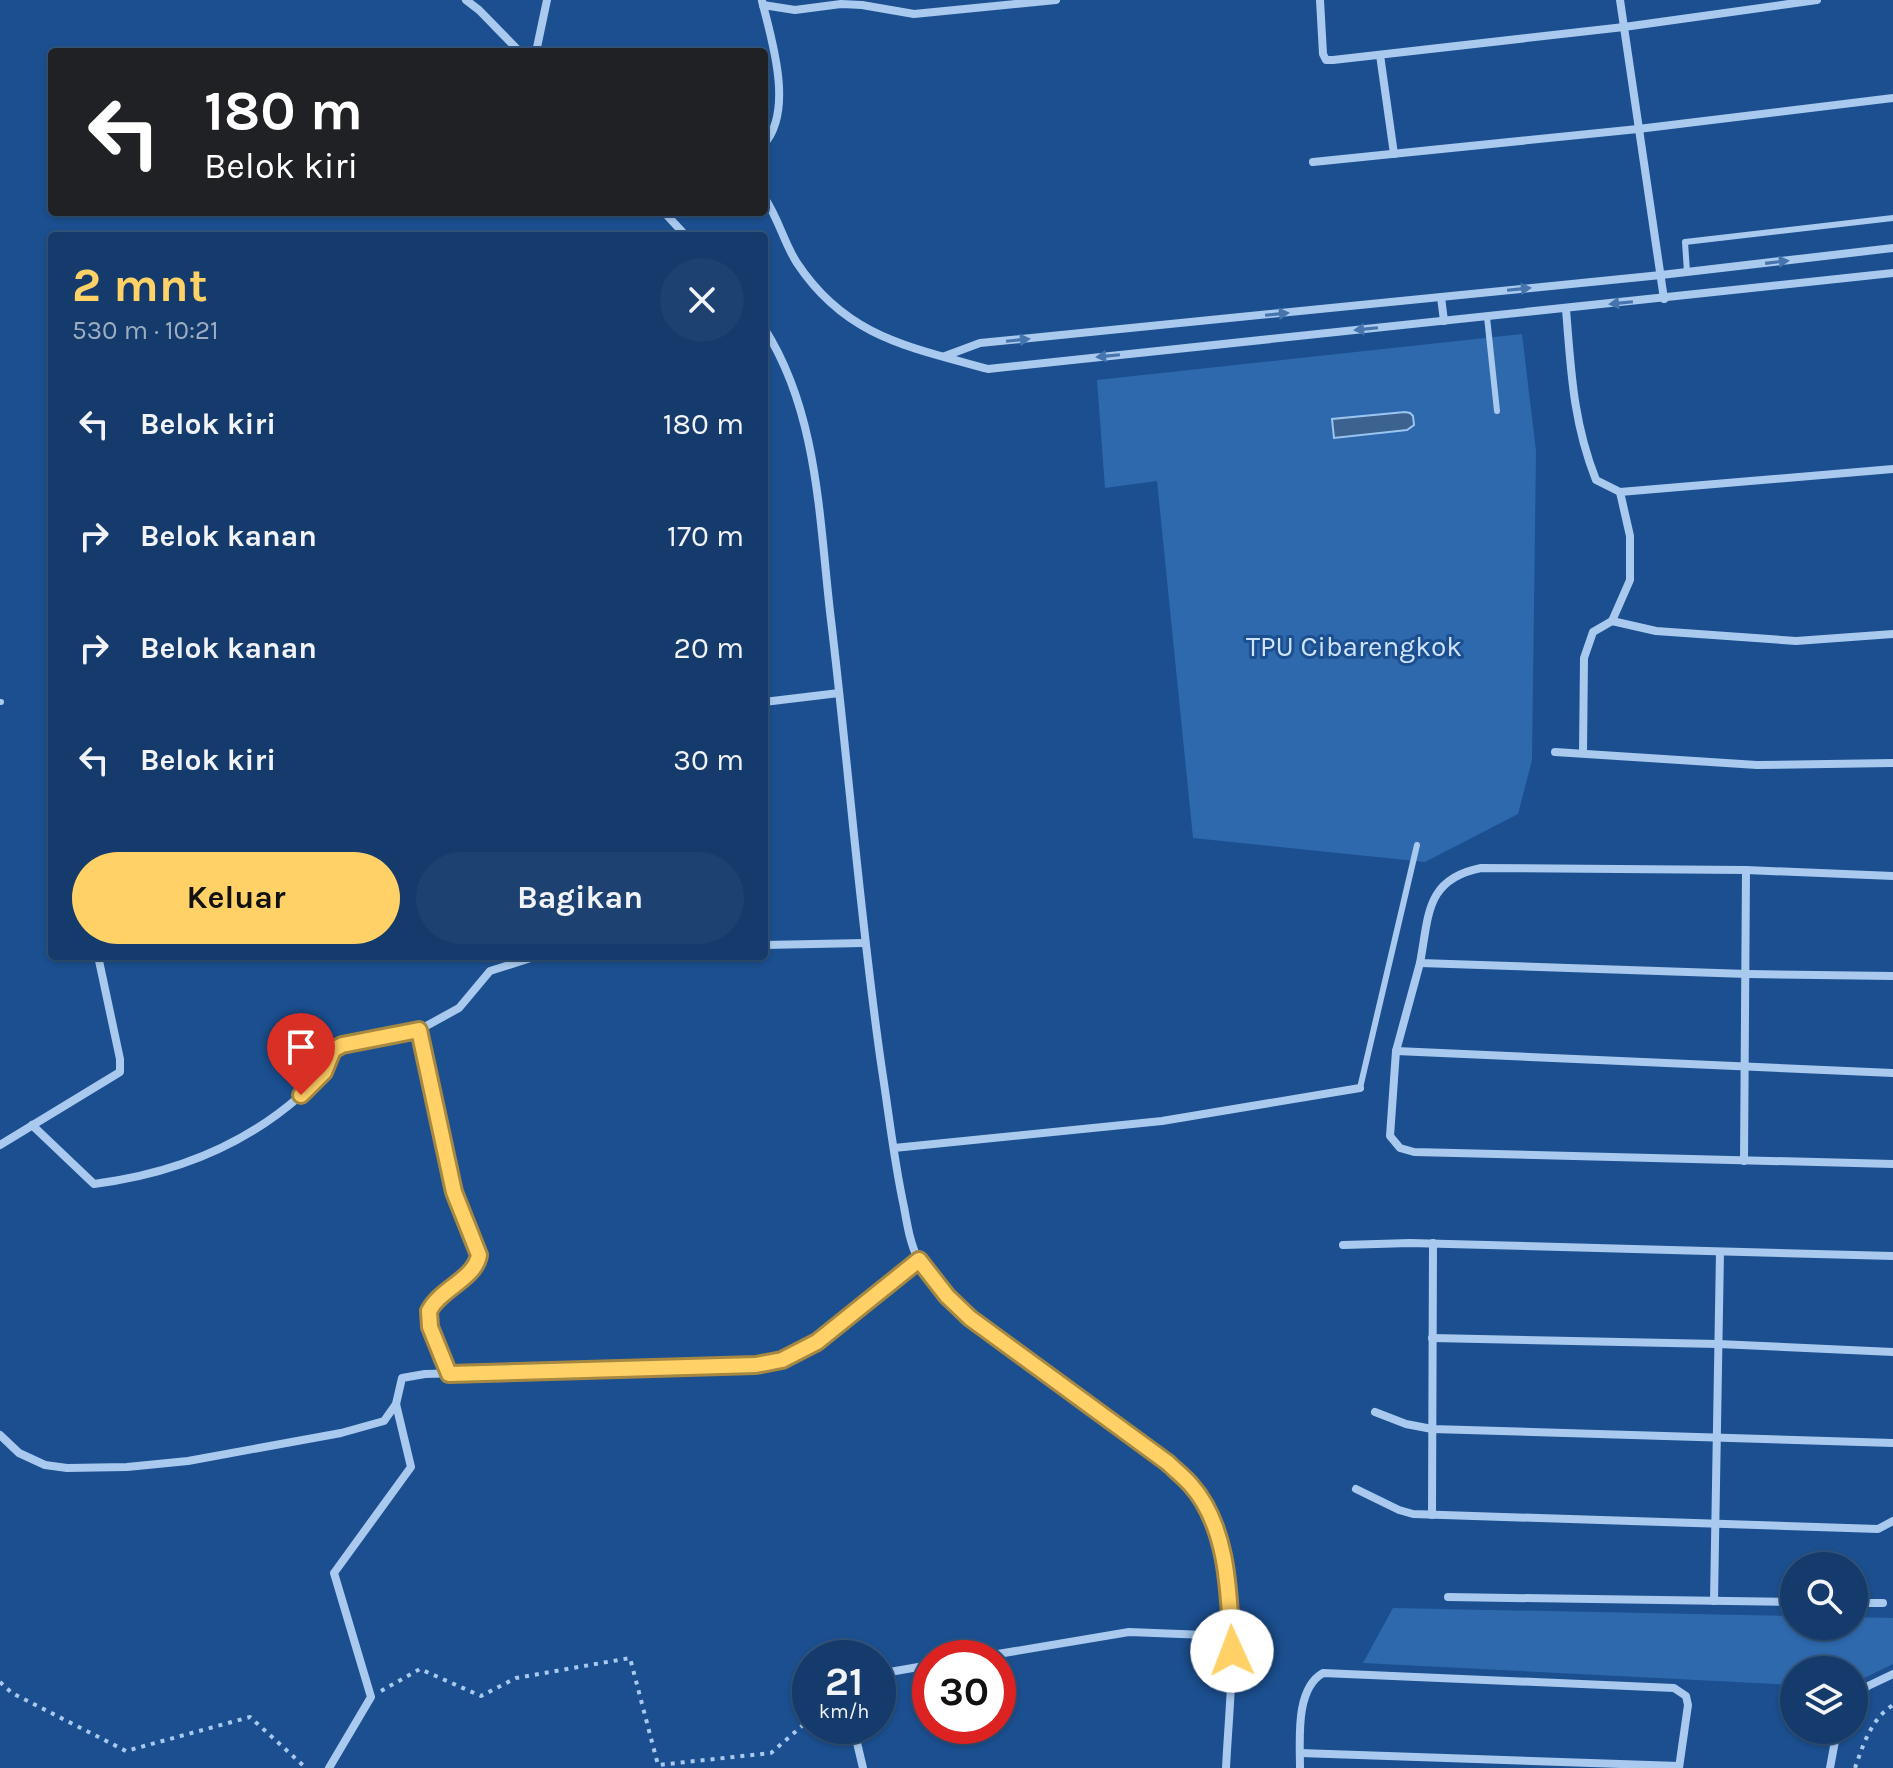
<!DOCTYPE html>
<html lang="id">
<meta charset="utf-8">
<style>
:root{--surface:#143b6b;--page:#1d4271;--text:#f1f3f6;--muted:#9dadc1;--line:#33557e;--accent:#ffd166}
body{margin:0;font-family:Karla,sans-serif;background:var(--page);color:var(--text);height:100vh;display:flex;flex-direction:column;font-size:30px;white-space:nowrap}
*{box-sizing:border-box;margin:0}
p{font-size:26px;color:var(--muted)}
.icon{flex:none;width:44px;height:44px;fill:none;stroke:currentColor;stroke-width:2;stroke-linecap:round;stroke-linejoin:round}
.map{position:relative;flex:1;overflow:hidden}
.side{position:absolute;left:48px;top:232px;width:720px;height:728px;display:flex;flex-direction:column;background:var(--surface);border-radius:8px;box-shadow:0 2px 6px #0004,0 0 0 2px var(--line)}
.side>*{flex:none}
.banner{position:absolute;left:48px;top:48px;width:720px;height:168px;border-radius:8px;box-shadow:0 2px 6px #0004,0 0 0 2px var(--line);background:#202124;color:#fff;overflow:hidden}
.controls{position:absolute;left:1780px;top:1552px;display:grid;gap:16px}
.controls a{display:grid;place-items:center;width:88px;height:88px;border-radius:50%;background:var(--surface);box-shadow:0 2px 6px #0004,0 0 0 2px var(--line);font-size:40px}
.speed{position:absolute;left:792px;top:1640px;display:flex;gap:16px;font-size:40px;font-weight:700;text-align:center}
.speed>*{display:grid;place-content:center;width:104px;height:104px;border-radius:50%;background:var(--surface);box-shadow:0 2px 6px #0004,0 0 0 2px var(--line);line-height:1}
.speed small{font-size:20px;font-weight:400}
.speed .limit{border:12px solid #d22;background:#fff;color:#111}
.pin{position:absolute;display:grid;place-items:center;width:68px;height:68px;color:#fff;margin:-82px -34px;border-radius:50% 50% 50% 0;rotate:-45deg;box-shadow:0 0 8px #0007}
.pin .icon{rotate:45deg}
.me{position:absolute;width:88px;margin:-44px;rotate:358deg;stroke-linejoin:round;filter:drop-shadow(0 0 6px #0008)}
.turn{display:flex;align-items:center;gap:28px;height:168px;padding:0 24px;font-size:36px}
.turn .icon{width:104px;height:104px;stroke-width:2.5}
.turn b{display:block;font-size:56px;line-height:68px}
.round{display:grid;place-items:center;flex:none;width:84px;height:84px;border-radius:42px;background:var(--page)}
.summary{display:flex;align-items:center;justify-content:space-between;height:136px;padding:0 24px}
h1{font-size:48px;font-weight:700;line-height:60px;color:var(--accent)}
.cta{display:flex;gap:16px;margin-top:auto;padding:16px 24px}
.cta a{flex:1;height:92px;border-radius:48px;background:var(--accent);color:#111;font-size:32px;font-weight:700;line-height:92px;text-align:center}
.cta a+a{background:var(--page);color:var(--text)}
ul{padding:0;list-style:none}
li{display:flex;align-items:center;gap:24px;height:112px;padding:0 24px}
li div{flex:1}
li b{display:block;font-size:30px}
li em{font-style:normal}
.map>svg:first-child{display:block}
.green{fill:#2e69ad}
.water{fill:#3c6290;stroke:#9cc4f0;stroke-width:2}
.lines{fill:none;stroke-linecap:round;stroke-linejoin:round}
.path{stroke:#a9c9ee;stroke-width:4;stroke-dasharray:4 6;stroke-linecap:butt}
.service{stroke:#a9c9ee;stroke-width:6}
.minor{stroke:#a9c9ee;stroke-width:8}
.oneway{fill:#4674ac}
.route-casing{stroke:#a68842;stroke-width:20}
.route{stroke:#ffd166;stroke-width:14}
.labels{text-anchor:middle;stroke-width:6;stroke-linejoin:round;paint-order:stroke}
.park-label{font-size:28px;fill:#cfe3fa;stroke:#1b4f8f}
</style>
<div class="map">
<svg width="1893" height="1768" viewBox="0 0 1893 1768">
<rect width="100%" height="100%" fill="#1b4f8f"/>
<g class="green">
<polygon points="1522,334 1536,451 1532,760 1518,814 1425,862 1193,838 1157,481 1105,488 1097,380"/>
<polygon points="1393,1608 1794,1616 1794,1626 1854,1626 1854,1617 1893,1618 1893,1664 1854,1683 1854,1670 1794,1670 1794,1685 1363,1663"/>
</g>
<polygon class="water" points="1405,412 1410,413 1413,416 1414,425 1407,430 1334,438 1332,419"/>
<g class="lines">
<g class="path">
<polyline points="0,1682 12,1693 126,1751 250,1717 306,1768"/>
<polyline points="381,1691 420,1669 481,1696 516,1678 630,1658 658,1765 771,1753 810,1719"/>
<path d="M1855,1768C1863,1745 1871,1719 1893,1705"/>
</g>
<g class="service">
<polyline points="1687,272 1685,242 1893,218"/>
<polyline points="1487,317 1497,411"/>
<polyline points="0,702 1,702"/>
<polyline points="1360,1088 1417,845"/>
</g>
<g class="minor">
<polyline points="466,0 479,10 520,52"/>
<polyline points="1320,0 1323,54 1326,60 1333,60 1624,27 1817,0"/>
<polyline points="1620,0 1664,299"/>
<path d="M762,1C772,41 794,110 764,144"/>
<polyline points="763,5 795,10 841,4 862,5 914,14 1056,0"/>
<polyline points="536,52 547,0"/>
<polyline points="1380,55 1394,154"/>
<polyline points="1313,162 1638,129 1893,98"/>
<path d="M764,197C778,217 784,243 797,263C846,337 909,347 988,369L1893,273"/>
<polyline points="664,212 686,236"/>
<polyline points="1441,297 1444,321"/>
<path d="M1566,309C1571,371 1573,422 1596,480L1620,492"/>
<path d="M764,328C819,414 819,521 831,620C849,770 860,920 882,1070C889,1115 894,1161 904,1207C907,1224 910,1243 918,1259C930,1281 952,1301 970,1318L1168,1463C1181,1476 1196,1488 1205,1505C1245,1579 1230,1687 1226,1768"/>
<polyline points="945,356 980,343 1661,275 1893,248"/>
<polyline points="1612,621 1630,580 1630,536 1620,492 1893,469"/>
<polyline points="764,702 839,693"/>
<polyline points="1555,752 1757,765 1893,763"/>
<polyline points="1583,753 1584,658 1593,632 1612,621 1656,631 1796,641 1893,634"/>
<path d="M1893,876L1746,870L1481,868C1425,879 1429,916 1420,963L1747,974L1893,976"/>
<polyline points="764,945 864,943"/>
<polyline points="1420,963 1396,1051 1390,1136 1400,1148 1414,1152 1893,1164"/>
<polyline points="1396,1051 1893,1073"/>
<path d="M32,1125L94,1184C172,1174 241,1148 300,1096C308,1089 316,1083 322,1074C330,1063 329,1052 342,1045L419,1030"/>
<polyline points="0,1145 120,1072 120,1059 98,956"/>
<polyline points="894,1148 1162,1121 1360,1088"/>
<polyline points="1744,1161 1746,870"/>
<polyline points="1343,1245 1410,1243 1893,1256"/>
<polyline points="1432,1338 1718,1344 1893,1352"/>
<path d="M449,1374L430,1327L429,1311C440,1289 475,1279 479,1255L454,1192L419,1030L459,1008L490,971L537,956H578"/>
<polyline points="1375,1412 1406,1424 1432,1429 1893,1443"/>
<polyline points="0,1435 19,1453 45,1465 67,1468 127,1467 188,1461 341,1433 384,1421 396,1404"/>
<polyline points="1356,1489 1399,1510 1413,1514 1878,1529 1893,1521"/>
<polyline points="1432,1515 1433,1243"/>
<polyline points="1448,1597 1794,1602"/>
<polyline points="1714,1601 1720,1252"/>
<polyline points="1854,1603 1883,1603"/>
<polyline points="974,1658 1129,1632 1231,1636"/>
<polyline points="878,1674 930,1665"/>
<polyline points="1854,1700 1868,1686 1893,1674"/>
<polyline points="853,1726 863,1768"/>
<polyline points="1300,1753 1679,1766"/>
<polyline points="329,1768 371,1697 334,1573 411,1467 396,1404 402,1378 425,1374 756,1365 798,1354 817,1342 919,1260"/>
<path d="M1300,1768C1300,1739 1295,1689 1323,1673L1674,1688L1686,1696L1688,1705L1679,1768"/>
<polyline points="1830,1768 1837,1730"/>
</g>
</g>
<defs><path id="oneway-solid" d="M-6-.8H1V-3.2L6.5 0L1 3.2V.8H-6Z" transform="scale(2)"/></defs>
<g class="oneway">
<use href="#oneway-solid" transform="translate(1777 262) rotate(-7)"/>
<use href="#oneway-solid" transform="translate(1519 289) rotate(-6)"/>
<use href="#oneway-solid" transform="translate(1621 303) rotate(174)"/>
<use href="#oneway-solid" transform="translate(1277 314) rotate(-6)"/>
<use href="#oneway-solid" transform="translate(1366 329) rotate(174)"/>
<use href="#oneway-solid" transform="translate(1018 340) rotate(-6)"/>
<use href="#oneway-solid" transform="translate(1108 356) rotate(174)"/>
</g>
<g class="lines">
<defs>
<path id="route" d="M301,1095L324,1072L333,1050L342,1045L419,1030L454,1192L479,1255C475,1279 440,1289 429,1311L430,1327L449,1374L756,1365L782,1360L817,1342L919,1260L947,1296L970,1318L1168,1463C1175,1470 1184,1477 1191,1485C1229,1528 1229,1596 1232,1651"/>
</defs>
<use href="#route" class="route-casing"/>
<use href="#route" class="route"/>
</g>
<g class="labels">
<g class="park-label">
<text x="1354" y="656">TPU Cibarengkok</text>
</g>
</g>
</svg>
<div class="controls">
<a><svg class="icon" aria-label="search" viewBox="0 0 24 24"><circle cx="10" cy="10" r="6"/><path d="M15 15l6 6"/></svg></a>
<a><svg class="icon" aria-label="layers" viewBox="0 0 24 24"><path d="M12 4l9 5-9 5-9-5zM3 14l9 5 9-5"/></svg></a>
</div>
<div class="speed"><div>21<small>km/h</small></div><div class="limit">30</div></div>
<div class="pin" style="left:301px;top:1095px;background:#d93025"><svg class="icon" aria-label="arrive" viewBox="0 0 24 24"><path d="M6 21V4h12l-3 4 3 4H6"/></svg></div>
<svg class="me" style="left:1232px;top:1651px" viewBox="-20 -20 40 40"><circle r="19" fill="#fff"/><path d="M0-13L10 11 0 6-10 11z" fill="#ffd166"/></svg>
<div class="banner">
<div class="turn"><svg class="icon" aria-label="left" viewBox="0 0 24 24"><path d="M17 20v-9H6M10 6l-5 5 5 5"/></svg><div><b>180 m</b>Belok kiri</div></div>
</div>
<section class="side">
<div class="summary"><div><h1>2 mnt</h1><p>530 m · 10:21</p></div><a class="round"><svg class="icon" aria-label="close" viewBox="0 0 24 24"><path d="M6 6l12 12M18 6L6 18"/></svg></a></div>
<ul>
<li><svg class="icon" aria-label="left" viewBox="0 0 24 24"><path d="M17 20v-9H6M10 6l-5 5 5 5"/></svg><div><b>Belok kiri</b></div><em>180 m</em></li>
<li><svg class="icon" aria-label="right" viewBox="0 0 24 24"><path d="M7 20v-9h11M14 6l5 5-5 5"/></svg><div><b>Belok kanan</b></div><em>170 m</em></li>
<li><svg class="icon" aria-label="right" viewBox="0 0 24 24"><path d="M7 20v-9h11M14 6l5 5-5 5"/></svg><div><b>Belok kanan</b></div><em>20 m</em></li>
<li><svg class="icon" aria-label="left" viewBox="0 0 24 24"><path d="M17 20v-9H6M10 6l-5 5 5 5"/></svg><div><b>Belok kiri</b></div><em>30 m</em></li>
</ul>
<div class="cta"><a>Keluar</a><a>Bagikan</a></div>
</section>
</div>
